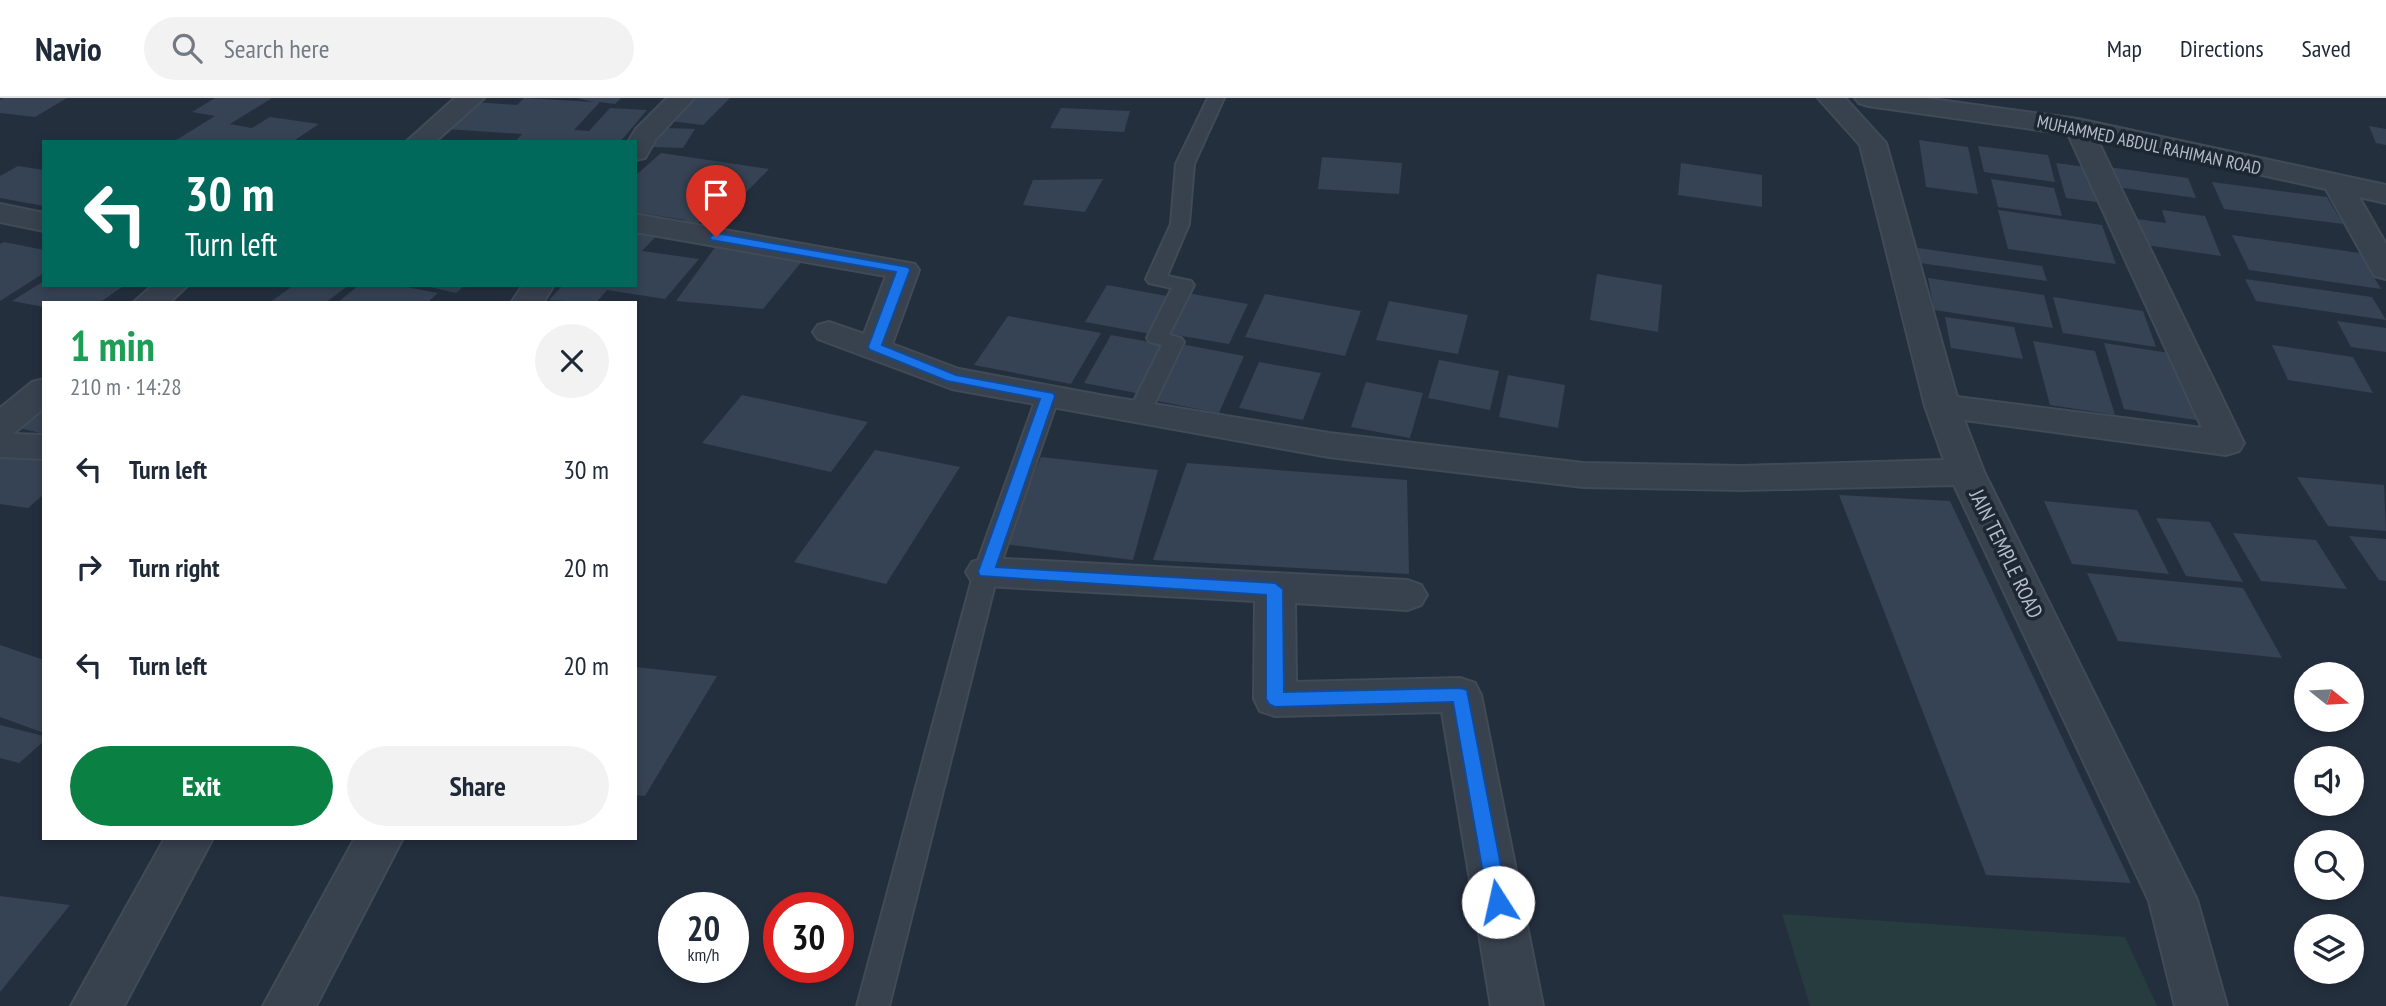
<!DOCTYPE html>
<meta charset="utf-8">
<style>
:root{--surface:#fff;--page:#f2f2f3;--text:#1f2937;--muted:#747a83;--line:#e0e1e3;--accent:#0b8043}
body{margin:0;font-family:"PT Sans Narrow",sans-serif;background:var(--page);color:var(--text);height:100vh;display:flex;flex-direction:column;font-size:26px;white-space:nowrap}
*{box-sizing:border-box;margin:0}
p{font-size:23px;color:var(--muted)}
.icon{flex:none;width:38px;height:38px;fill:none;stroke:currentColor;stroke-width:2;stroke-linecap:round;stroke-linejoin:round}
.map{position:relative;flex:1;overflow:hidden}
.panel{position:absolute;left:42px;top:203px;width:595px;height:539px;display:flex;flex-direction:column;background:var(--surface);border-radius:0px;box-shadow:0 4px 10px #0003}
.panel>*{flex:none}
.banner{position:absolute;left:42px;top:42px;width:595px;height:147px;border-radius:0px;box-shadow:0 4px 10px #0003;background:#00695c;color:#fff;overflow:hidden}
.needle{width:46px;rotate:108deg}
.fabs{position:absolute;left:2294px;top:564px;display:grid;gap:14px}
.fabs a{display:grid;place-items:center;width:70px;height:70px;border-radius:50%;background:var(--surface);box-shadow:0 4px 10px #0003;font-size:35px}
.speed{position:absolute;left:658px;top:794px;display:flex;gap:14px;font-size:35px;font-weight:700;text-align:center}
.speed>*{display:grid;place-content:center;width:91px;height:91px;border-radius:50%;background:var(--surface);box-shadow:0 4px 10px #0003;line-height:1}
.speed small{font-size:18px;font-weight:400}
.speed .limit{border:10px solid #d22;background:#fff;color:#111}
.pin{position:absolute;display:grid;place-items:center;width:60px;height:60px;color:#fff;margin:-72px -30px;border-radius:50% 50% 50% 0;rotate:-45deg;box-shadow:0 0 7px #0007}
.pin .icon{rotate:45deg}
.me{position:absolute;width:77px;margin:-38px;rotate:350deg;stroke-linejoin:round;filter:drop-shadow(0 0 5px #0008)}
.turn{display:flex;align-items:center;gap:24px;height:147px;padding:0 28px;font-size:32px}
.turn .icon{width:91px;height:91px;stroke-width:2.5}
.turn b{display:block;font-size:49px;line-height:60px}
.round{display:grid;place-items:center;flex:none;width:74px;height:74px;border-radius:37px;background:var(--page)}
.overview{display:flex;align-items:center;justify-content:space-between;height:119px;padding:0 28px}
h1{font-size:42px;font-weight:600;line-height:52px;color:#1e9e55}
.cta{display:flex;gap:14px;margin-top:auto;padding:14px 28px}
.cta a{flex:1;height:80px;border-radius:42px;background:var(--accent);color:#fff;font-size:28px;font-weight:600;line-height:80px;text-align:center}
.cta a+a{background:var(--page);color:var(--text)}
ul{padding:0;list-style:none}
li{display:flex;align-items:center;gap:21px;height:98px;padding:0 28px}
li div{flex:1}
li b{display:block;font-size:26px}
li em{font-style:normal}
header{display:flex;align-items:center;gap:42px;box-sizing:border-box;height:98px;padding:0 35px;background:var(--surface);border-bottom:2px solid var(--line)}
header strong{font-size:33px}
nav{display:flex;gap:38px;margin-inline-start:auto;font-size:24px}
.search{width:490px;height:63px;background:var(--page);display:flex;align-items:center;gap:18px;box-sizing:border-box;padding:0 24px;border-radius:38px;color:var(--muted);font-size:26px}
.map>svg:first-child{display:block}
.green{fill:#263c3f}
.building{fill:#364354}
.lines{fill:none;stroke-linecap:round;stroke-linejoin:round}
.service-casing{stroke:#414a57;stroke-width:4}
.minor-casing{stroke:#414a57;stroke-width:4}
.service{fill:#38414e;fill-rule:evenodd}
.minor{fill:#38414e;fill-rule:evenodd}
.route{fill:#1a73e8;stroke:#114b97;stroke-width:2}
.labels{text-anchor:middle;stroke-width:7;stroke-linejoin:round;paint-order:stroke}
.far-street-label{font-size:18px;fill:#b4bcc9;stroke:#1d2633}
.street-label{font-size:21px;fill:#b4bcc9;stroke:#1d2633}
</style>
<header>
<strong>Navio</strong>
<div class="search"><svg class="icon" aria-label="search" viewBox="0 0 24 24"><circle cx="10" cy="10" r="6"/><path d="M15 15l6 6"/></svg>Search here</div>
<nav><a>Map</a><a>Directions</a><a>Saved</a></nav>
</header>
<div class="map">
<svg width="2386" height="908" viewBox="0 0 2386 908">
<rect width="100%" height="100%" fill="#242f3e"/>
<polygon class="green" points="1782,816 2125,839 2157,908 1810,908"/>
<g class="building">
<polygon points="4,0 67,0 35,19 0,15 0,2"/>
<polygon points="215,0 272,0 230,26 252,30 270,19 319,26 292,44 173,44 215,18 192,14"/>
<polygon points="524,0 593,4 577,0 621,0 615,6 600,4 574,32 589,33 610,10 647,12 620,44 515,44 522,36 446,31 474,4 517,7"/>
<polygon points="694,0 730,0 703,27 670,23"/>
<polygon points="1061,10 1130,13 1124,34 1050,30"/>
<polygon points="2369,28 2386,31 2386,47 2376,45"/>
<polygon points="666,30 695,31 683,50 653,49"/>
<polygon points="1919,42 1968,49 1978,96 1926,89"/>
<polygon points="1978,48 2048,57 2055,84 1984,74"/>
<polygon points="661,55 769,71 725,116 710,113 692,132 677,129 684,122 635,114 635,78"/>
<polygon points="1322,59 1402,65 1399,96 1318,91"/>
<polygon points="1681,65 1762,77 1762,109 1678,97"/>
<polygon points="2056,65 2086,69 2097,104 2066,100"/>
<polygon points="18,68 44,72 44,108 0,100 0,78"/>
<polygon points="2108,69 2188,80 2196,100 2116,89"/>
<polygon points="1103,81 1085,114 1023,107 1033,82"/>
<polygon points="1991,81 2054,90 2062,118 1998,109"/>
<polygon points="2212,84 2327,99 2343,126 2224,111"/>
<polygon points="1998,112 2102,127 2116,166 2008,151"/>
<polygon points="2162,112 2205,118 2221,158 2139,146 2130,120 2166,125"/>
<polygon points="635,130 660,134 642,153 699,161 665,201 607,192 596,205 549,202 563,187 635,187"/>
<polygon points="2232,137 2360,155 2381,191 2249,172"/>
<polygon points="4,144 44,152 44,175 0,203 0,146"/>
<polygon points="716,148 803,162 763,211 676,203"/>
<polygon points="1918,150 2042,168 2047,183 1920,165"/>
<polygon points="1597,176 1662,187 1658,234 1590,222"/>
<polygon points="1928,180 2044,197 2053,230 1934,212"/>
<polygon points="2245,181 2372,199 2386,222 2256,203"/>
<polygon points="44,183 44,187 125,187 99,205 44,205 44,209 12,203"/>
<polygon points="294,187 349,187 325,205 269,205"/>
<polygon points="359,187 396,187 438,195 427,205 337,205"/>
<polygon points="421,187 465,187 456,195"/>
<polygon points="1107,187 1172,199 1151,236 1085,224"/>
<polygon points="1187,195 1248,206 1229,246 1165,235"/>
<polygon points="1265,196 1361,213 1345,258 1245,239"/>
<polygon points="2053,199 2143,213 2156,249 2063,235"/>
<polygon points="1389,203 1468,217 1458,256 1376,242"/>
<polygon points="1008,218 1101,235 1071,286 974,267"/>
<polygon points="1945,219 2014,229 2023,261 1951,250"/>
<polygon points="2337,223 2386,230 2386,254 2351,249"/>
<polygon points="1111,237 1167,247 1141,296 1084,285"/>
<polygon points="2033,243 2095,253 2115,317 2050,307"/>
<polygon points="2104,245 2176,256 2202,323 2124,311"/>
<polygon points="1181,246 1244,258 1219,315 1152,302"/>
<polygon points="2272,247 2353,259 2373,295 2288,282"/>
<polygon points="1439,262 1499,273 1490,312 1428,300"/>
<polygon points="1259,264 1321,275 1303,322 1239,310"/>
<polygon points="1508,277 1565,287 1558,330 1499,319"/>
<polygon points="1366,284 1423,295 1410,340 1351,329"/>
<polygon points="742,297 868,324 831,374 702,345"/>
<polygon points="44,310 44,336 16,329"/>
<polygon points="0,351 44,358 44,396 28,410 0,406"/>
<polygon points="875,352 960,369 886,486 794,464"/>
<polygon points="1041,359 1158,372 1133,462 1005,446"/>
<polygon points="1187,365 1407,382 1409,476 1153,462"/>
<polygon points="2297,379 2384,387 2386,433 2328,428"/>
<polygon points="1839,397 1950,403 2131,785 1986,777"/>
<polygon points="2044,403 2137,412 2169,476 2072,466"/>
<polygon points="2156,420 2210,424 2243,484 2186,478"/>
<polygon points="2233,435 2316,442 2347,491 2261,483"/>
<polygon points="2349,438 2386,441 2386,483 2379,482"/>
<polygon points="2087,475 2243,490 2282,560 2118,543"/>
<polygon points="0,547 44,562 44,635 0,619"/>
<polygon points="635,569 717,578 645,698 635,697"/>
<polygon points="0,627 44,638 44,643 19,665 0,660"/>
<polygon points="0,798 70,807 0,894"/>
</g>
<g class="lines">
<defs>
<g id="service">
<polygon points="1208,0 1224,0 1194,66 1189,126 1167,178 1191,183 1194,187 1169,237 1181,240 1184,244 1150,315 1147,320 1131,320 1128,315 1162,247 1150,244 1147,240 1172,190 1149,185 1146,181 1171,126 1176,66"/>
<polygon points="1048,291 1056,293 1059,298 998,474 889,908 857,908 974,474 1037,298 1040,293"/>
</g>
<g id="minor">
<polygon points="455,0 484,0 435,44 406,44"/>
<polygon points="667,0 694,0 656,41 645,60 635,62 635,44 628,44 636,31"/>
<polygon points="1818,0 1845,0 1886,45 1957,299 2202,330 2068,36 1868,8 1859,5 1855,0 1924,0 2078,21 2386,87 2386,105 2359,99 2386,146 2386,181 2375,178 2371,172 2326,91 2097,41 2244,345 2239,353 2226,357 1964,322 1984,374 2197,802 2227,908 2175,908 2149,803 1954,387 1742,392 1583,389 1329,359 952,291 818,241 813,234 818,227 829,224 864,236 886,178 635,134 635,116 915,166 919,172 892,246 959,271 1105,298 1329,335 1583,365 1742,368 1944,362 1925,308 1860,47"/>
<polygon points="0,106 44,115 44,133 0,124"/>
<polygon points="153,187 188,187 169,205 133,205"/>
<polygon points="523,187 554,187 543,205 511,205"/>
<polygon points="44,281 44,310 13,336 44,337 44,361 0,359 0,310 32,284"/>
<polygon points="986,460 1407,482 1421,487 1427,497 1421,507 1407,512 1295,505 1296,584 1460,580 1475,585 1481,597 1543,908 1491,908 1442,614 1275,618 1260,613 1254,601 1255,503 986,488 972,484 966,474 972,464"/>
<polygon points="165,740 213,740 124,908 71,908"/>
<polygon points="355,740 403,740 316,908 263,908"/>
</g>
</defs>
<use href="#service" class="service-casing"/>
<use href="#minor" class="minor-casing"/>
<use href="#service" class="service"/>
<use href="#minor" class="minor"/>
</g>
<polygon class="route" points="716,135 908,169 910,172 882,247 956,277 1053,295 1055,298 996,469 1275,485 1283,491 1284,594 1460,590 1467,592 1508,804 1505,811 1498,814 1491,811 1488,804 1453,604 1275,609 1269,606 1266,601 1266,497 980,478 978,474 1040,301 947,283 870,252 868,249 896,174 711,142 710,139"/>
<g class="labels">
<g class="far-street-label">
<text transform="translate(2149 47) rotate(12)" y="6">MUHAMMED ABDUL RAHIMAN ROAD</text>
</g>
<g class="street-label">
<text transform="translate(2006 456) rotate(64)" y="7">JAIN TEMPLE ROAD</text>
</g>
</g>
</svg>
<div class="fabs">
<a><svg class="needle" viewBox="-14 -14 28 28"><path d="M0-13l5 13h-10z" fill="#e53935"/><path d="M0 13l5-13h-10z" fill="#747a83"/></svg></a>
<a><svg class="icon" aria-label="sound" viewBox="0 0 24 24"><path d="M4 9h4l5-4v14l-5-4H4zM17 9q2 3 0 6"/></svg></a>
<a><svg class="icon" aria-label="search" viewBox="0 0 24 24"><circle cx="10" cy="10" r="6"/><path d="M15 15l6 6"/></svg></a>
<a><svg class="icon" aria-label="layers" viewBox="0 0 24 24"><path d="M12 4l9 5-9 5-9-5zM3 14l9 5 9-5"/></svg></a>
</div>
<div class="speed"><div>20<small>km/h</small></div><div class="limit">30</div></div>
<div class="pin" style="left:716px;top:139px;background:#d93025"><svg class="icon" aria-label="arrive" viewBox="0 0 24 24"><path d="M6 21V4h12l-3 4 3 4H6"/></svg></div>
<svg class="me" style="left:1498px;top:804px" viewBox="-20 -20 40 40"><circle r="19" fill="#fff"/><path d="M0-13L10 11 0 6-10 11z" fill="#1a73e8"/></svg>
<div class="banner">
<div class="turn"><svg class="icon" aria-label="left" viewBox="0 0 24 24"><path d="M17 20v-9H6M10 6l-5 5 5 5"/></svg><div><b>30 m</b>Turn left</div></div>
</div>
<section class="panel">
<div class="overview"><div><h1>1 min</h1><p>210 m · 14:28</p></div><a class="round"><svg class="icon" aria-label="close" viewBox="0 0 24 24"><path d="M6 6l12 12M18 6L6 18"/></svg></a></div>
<ul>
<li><svg class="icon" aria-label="left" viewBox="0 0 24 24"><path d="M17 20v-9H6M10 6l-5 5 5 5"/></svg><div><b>Turn left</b></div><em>30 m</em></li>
<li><svg class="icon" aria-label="right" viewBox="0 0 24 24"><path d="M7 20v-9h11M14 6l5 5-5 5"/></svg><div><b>Turn right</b></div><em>20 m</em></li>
<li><svg class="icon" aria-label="left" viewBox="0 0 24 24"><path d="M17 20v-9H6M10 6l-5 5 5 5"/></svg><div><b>Turn left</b></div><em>20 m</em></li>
</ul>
<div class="cta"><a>Exit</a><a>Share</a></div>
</section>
</div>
